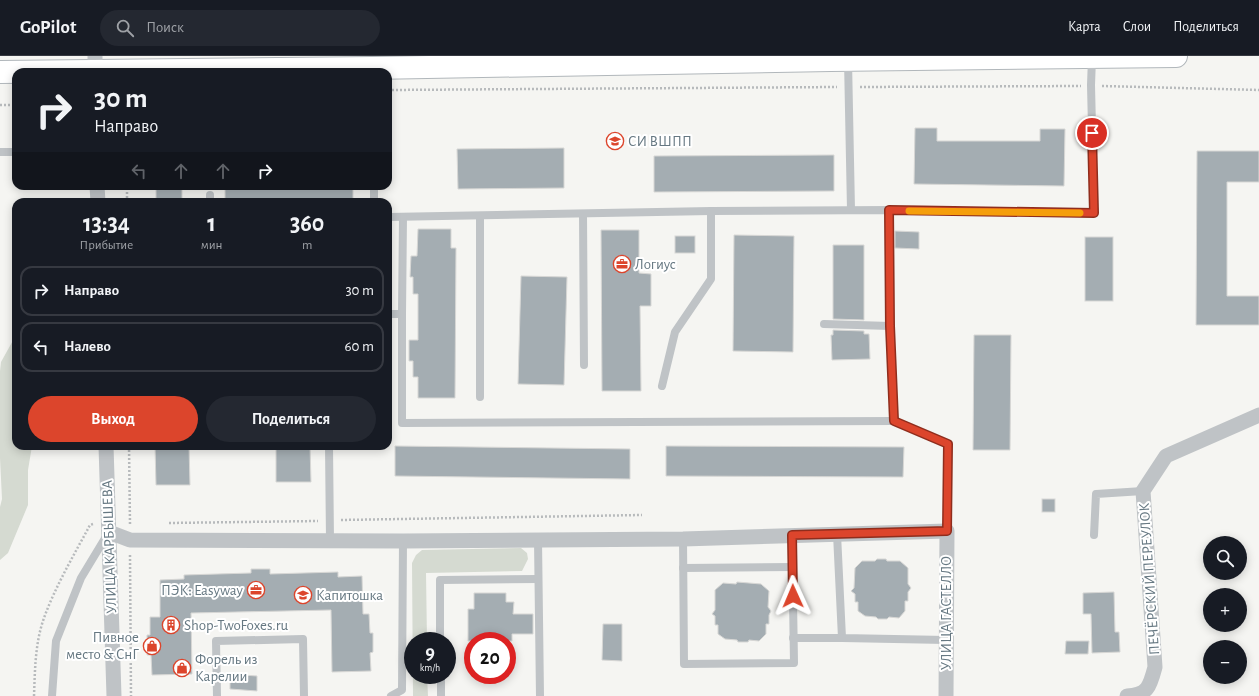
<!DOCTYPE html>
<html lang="ru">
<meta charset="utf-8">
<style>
:root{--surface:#171b24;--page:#242831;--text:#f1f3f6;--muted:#9ea1a6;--line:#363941;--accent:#dc452c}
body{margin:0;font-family:"Alegreya Sans",sans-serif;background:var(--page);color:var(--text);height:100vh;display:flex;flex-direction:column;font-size:15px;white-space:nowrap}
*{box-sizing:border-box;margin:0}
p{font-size:13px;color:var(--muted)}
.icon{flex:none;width:22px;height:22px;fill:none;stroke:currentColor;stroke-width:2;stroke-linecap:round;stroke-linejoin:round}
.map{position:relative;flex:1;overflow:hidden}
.sheet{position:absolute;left:12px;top:142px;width:380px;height:252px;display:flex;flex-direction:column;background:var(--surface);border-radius:12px;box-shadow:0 2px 10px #0003}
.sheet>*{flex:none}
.banner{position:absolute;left:12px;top:12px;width:380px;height:122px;border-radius:12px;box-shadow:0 2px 10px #0003;background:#171b24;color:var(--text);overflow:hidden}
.buttons{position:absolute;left:1203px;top:480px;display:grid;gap:8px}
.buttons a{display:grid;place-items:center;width:44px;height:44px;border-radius:50%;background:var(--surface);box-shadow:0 2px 10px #0003;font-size:20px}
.speed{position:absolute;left:404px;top:576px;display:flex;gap:8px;font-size:20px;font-weight:700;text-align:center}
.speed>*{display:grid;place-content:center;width:52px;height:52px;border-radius:50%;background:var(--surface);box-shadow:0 2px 10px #0003;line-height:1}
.speed small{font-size:10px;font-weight:400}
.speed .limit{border:6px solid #d22;background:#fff;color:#111}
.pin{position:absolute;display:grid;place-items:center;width:34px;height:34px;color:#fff;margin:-17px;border:2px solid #fff;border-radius:50%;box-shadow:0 1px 4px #0007}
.me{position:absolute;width:44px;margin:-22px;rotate:359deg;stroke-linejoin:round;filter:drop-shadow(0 0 3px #0008)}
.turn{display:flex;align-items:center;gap:14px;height:84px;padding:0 16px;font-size:18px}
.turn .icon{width:52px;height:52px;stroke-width:2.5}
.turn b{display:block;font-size:28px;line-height:34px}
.lanes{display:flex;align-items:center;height:38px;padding:0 16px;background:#0003;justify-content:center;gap:20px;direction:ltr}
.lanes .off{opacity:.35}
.eta{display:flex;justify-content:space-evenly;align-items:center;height:68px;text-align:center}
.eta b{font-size:24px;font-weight:700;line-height:28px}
.action{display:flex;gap:8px;margin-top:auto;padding:8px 16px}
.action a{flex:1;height:46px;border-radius:24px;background:var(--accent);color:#fff;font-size:16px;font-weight:700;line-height:46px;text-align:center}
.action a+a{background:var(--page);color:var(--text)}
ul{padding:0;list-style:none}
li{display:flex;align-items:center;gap:12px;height:50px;margin:0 8px 6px;padding:0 8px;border:2px solid var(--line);border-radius:12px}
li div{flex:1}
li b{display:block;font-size:15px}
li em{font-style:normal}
header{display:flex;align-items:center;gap:24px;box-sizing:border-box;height:56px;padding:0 20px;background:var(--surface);border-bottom:1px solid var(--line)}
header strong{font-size:19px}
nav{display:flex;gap:22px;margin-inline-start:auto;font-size:14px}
.search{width:280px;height:36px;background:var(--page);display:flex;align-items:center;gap:10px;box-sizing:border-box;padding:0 14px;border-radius:22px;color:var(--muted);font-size:15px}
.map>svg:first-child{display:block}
.green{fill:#d5dad1}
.building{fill:#a4adb2;stroke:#d7d7d5}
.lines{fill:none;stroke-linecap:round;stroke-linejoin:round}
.secondary-casing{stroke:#b1b7bb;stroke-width:24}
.path{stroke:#b7babc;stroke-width:2.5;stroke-dasharray:2 2;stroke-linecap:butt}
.lane{stroke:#bfc3c6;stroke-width:8}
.street{stroke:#bfc3c6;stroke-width:15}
.secondary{stroke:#fff;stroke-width:22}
.route-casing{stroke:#8f2d1d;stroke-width:10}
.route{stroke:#dc452c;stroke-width:7}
.slow{stroke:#f59e0b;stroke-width:7}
.labels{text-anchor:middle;stroke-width:4;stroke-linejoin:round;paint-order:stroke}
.poi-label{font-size:15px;fill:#667882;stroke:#fff;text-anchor:start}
.street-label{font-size:15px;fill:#667882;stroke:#fff}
</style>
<header>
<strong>GoPilot</strong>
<div class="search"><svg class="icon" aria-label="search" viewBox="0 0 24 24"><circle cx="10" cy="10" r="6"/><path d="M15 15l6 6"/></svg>Поиск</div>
<nav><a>Карта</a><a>Слои</a><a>Поделиться</a></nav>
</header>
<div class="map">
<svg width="1259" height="640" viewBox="0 0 1259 640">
<rect width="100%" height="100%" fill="#f5f5f2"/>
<g class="green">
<polygon points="16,279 16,390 32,390 28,414 28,449 8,497 0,504 0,451 2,443 0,402 0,315 1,306"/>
<polygon points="521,492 527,497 528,503 522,515 426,517 427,585 413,585 413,619 427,619 428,640 413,640 412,507 416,499 422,494"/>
</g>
<g class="building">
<polygon points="915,72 937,72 937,85 1040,85 1040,73 1065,73 1064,130 914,128"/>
<polygon points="564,92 564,132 458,133 457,93"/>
<polygon points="1197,95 1259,95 1259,126 1227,126 1227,240 1259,240 1259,269 1196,269"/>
<polygon points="834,99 834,135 654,136 654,100"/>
<rect x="156" y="130" width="26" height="16"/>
<polygon points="225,130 353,130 353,143 225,144"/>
<polygon points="418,173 451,173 451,192 456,192 455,342 418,342 418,321 413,321 413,305 409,305 409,284 418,284 418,238 413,238 413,221 410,221 411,200 417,200"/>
<polygon points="601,174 639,174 639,217 651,218 651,250 640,250 641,335 602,335"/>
<polygon points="895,175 919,176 919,193 895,192"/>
<polygon points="734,179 794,180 793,296 733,295"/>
<rect x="675" y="180" width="20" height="17"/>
<rect x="1085" y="181" width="28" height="64"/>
<polygon points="833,189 864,189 864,264 833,263"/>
<polygon points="521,220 567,221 564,329 518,328"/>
<polygon points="833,274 864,275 864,278 869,278 870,303 832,304 831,279 833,279"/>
<polygon points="974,279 1011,279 1010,394 973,394"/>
<polygon points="155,390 189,390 190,429 156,429"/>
<polygon points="276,390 310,390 311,426 276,426"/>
<polygon points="395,390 630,393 630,423 395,420"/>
<polygon points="666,390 904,391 903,421 666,420"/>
<rect x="1042" y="443" width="13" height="13"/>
<polygon points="877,503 886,503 887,505 900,505 908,512 908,528 911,532 908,536 908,545 905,545 905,555 899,562 889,561 887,563 878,563 876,561 865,560 858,555 858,546 855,546 855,538 851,535 854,532 855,512 862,505 875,505"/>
<polygon points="251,513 270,513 270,518 338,516 338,521 362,520 363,558 369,558 370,577 373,577 373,596 370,597 371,615 332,616 331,554 191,557 192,618 152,619 151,599 147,599 147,579 150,579 150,561 160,561 160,524 184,523 184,519 251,517"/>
<polygon points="737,526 761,528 769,535 768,551 771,555 769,559 769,568 766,568 766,578 759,585 749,584 748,586 738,586 737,584 725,583 718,578 718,569 715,569 715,560 712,558 715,554 715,534 723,527 736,528"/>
<polygon points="1114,536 1115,576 1119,576 1120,596 1092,597 1091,558 1083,558 1083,537"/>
<polygon points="474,537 506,537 506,546 514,546 513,558 533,558 533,578 512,578 512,585 468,585 468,553 474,553"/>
<polygon points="603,568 622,568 622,605 602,604"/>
<polygon points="1066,585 1089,585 1088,598 1065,598"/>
<polygon points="230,618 257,620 257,635 230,633"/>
</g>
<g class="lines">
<defs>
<polyline id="secondary" points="0,16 372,12 831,4 1176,0"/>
</defs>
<use href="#secondary" class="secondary-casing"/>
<g class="path">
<polyline points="1102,30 1259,34"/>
<polyline points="860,31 1081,30"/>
<polyline points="388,34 837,31"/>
<polyline points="0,49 16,49"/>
<polyline points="127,146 127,130"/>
<polyline points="129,390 130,468"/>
<polyline points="341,464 642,459"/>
<polyline points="169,467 318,465"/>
<polyline points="130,499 131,640"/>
<path d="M34,640C35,614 35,587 44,562C55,531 75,497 90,469L93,468"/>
</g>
<g class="lane">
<polyline points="848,4 851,154"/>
<polyline points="0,96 16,96"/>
<polyline points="374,130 374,146"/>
<polyline points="210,139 210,146"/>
<polyline points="889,154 1094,157 1091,29 1092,2"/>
<polyline points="583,158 584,309"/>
<polyline points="480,160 480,341"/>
<polyline points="388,161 711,155 889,154 890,270 894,365 948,388 947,475"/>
<polyline points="388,258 402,258 402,367 894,365"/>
<polyline points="402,258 403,161"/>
<polyline points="824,268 890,270"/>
<polyline points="662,330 675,276 711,223 711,155"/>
<polyline points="329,390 330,484"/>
<polyline points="837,478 842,582 946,584"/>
<polyline points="1094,479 1096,438 1143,435"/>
<polyline points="683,483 684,608 794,607 792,479"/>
<polyline points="538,484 540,640"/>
<polyline points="683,512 793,511"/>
<polyline points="793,582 842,582"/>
<polyline points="440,585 440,524 538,523"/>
<polyline points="441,619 441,640"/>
<polyline points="52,640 56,585 81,522 107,479"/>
<polyline points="217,640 216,585 303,583 304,640"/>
<polyline points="391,640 402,634 403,485"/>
</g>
<g class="street">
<polyline points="95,0 95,16"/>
<polyline points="97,130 98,146"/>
<polyline points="106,390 114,640"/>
<polyline points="109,476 130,484 403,485 683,483 947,475 946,640"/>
<path d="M1127,640C1148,639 1150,630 1155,611L1143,435L1166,400L1259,359"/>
</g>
<use href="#secondary" class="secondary"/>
</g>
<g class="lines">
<defs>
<polyline id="route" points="793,540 792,479 947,475 948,388 894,365 890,270 889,154 1094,157 1092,77"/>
</defs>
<use href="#route" class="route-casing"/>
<use href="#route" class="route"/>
<polyline class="slow" points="909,155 1080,157"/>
</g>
<defs>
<symbol id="university-ring" viewBox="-11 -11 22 22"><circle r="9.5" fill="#fff" stroke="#dc452c" stroke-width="1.5"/><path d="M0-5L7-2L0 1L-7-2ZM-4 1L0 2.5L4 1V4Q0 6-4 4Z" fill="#dc452c"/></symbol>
<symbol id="office-ring" viewBox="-11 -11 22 22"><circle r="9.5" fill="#fff" stroke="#dc452c" stroke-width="1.5"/><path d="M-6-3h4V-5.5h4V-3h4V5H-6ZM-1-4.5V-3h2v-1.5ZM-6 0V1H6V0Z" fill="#dc452c"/></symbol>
<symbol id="school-ring" viewBox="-11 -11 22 22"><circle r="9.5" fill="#fff" stroke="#dc452c" stroke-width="1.5"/><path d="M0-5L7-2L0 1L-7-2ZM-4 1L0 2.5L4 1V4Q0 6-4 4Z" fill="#dc452c"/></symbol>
<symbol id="building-ring" viewBox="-11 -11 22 22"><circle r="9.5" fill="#fff" stroke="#dc452c" stroke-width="1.5"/><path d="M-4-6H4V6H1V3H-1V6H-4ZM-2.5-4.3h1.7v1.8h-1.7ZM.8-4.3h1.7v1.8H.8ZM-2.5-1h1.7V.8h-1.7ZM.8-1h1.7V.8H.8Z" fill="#dc452c"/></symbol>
<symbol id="shop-ring" viewBox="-11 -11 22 22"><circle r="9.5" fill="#fff" stroke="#dc452c" stroke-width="1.5"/><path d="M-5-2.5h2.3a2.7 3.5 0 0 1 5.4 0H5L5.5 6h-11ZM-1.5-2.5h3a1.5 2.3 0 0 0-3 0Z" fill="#dc452c"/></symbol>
</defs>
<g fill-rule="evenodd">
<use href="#university-ring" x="605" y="75" width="20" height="20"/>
<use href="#office-ring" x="612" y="198" width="20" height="20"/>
<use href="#office-ring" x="246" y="524" width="20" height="20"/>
<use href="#school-ring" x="293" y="529" width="20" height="20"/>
<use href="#building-ring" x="161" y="559" width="20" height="20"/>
<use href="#shop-ring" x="142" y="580" width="20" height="20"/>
<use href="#shop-ring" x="172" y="602" width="20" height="20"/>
</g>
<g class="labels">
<g class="poi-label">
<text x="628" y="90">СИ ВШПП</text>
<text x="635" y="213">Логиус</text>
<text x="243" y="539" text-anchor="end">ПЭК: Easyway</text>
<text x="316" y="544">Капитошка</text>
<text x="184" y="574">Shop-TwoFoxes.ru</text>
<text x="139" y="586" text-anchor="end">Пивное<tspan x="139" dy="17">место &amp; СнГ</tspan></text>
<text x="195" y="608">Форель из<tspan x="195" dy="17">Карелии</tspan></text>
</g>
<g class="street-label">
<text transform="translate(109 491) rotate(-92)" y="5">УЛИЦА КАРБЫШЕВА</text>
<text transform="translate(1149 523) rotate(-94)" y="5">ПЕЧЁРСКИЙ ПЕРЕУЛОК</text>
<text transform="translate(946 557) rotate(-90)" y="5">УЛИЦА ГАСТЕЛЛО</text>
</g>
</g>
</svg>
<div class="buttons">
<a><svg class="icon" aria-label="search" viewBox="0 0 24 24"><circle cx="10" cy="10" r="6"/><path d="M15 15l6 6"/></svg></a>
<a>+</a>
<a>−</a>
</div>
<div class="speed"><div>9<small>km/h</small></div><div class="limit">20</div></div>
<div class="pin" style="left:1092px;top:77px;background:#d93025"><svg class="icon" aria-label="arrive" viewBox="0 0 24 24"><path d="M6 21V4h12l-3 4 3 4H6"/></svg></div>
<svg class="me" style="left:793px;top:540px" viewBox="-20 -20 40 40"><path d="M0-17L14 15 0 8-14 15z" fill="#dc452c" stroke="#fff" stroke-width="4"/></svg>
<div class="banner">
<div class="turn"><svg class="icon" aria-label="right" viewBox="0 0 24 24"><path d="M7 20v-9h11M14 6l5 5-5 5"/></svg><div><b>30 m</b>Направо</div></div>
<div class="lanes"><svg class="icon off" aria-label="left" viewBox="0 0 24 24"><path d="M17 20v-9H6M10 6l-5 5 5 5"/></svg><svg class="icon off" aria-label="ahead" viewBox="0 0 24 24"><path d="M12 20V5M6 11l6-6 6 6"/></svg><svg class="icon off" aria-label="ahead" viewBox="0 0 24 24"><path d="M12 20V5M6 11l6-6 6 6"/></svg><svg class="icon" aria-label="right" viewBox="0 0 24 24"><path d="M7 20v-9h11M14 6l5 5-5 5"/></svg></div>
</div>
<section class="sheet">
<div class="eta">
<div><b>13:34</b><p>Прибытие</p></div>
<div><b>1</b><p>мин</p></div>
<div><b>360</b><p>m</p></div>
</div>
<ul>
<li><svg class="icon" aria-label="right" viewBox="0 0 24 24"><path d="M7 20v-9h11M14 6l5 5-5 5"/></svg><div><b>Направо</b></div><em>30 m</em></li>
<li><svg class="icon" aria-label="left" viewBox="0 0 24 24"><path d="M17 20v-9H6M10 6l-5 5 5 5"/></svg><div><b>Налево</b></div><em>60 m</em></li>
</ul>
<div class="action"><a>Выход</a><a>Поделиться</a></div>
</section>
</div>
